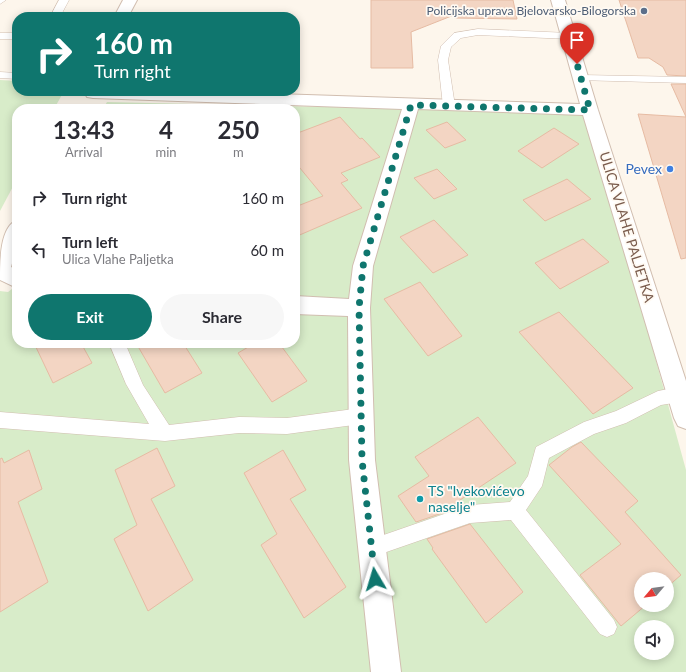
<!DOCTYPE html>
<meta charset="utf-8">
<style>
:root{--surface:#fff;--page:#f7f7f7;--text:#2b2b33;--muted:#7c7c81;--accent:#0f766e}
body{margin:0;font-family:Lato,sans-serif;background:var(--page);color:var(--text);height:100vh;display:flex;flex-direction:column;font-size:15px;white-space:nowrap}
*{box-sizing:border-box;margin:0}
p{font-size:13px;color:var(--muted)}
.icon{flex:none;width:22px;height:22px;fill:none;stroke:currentColor;stroke-width:2;stroke-linecap:round;stroke-linejoin:round}
.map{position:relative;flex:1;overflow:hidden}
.side{position:absolute;left:12px;top:104px;width:288px;height:244px;display:flex;flex-direction:column;background:var(--surface);border-radius:16px;box-shadow:0 2px 10px #0003}
.side>*{flex:none}
.top-card{position:absolute;left:12px;top:12px;width:288px;height:84px;border-radius:16px;box-shadow:0 2px 10px #0003;background:#0f766e;color:#fff;overflow:hidden}
.needle{width:26px;rotate:241deg}
.controls{position:absolute;left:634px;top:572px;display:grid;gap:8px}
.controls a{display:grid;place-items:center;width:40px;height:40px;border-radius:50%;background:var(--surface);box-shadow:0 2px 10px #0003;font-size:20px}
.pin{position:absolute;display:grid;place-items:center;width:34px;height:34px;color:#fff;margin:-41px -17px;border-radius:50% 50% 50% 0;rotate:-45deg;box-shadow:0 0 4px #0007}
.pin .icon{rotate:45deg}
.me{position:absolute;width:44px;margin:-22px;rotate:353deg;stroke-linejoin:round;filter:drop-shadow(0 0 3px #0008)}
.turn{display:flex;align-items:center;gap:14px;height:84px;padding:0 16px;font-size:18px}
.turn .icon{width:52px;height:52px;stroke-width:2.5}
.turn b{display:block;font-size:28px;line-height:34px}
.eta{display:flex;justify-content:space-evenly;align-items:center;height:68px;text-align:center}
.eta b{font-size:24px;font-weight:700;line-height:28px}
.action{display:flex;gap:8px;margin-top:auto;padding:8px 16px}
.action a{flex:1;height:46px;border-radius:24px;background:var(--accent);color:#fff;font-size:16px;font-weight:700;line-height:46px;text-align:center}
.action a+a{background:var(--page);color:var(--text)}
ul{padding:0;list-style:none}
li{display:flex;align-items:center;gap:12px;height:52px;padding:0 16px}
li div{flex:1}
li b{display:block;font-size:15px}
li em{font-style:normal}
.map>svg:first-child{display:block}
.green{fill:#d8ecc9;fill-rule:evenodd}
.building{fill:#f3d5c3;stroke:#e6bba3}
.lines{fill:none;stroke-linecap:round;stroke-linejoin:round}
.lane-casing{stroke:#d1beb0;stroke-width:1}
.street-casing{stroke:#d1beb0;stroke-width:2}
.lane{fill:#fff;fill-rule:evenodd}
.street{fill:#fff;fill-rule:evenodd}
.route{stroke:#0f766e;stroke-width:7;stroke-dasharray:0 12.6}
.service-dot{fill:#5c6f8a;stroke:#fffaf3;stroke-width:1.5}
.shop-dot{fill:#3f7fe0;stroke:#fffaf3;stroke-width:1.5}
.culture-dot{fill:#0f9aa8;stroke:#fffaf3;stroke-width:1.5}
.labels{text-anchor:middle;stroke-width:3.5;stroke-linejoin:round;paint-order:stroke}
.far-service-label{font-size:12px;fill:#4e5e75;stroke:#fffaf3;text-anchor:end}
.shop-label{font-size:14px;fill:#366cbe;stroke:#fffaf3;text-anchor:end}
.street-label{font-size:14px;fill:#7a5c4d;stroke:#fffaf3}
.culture-label{font-size:14px;fill:#0d838f;stroke:#fffaf3;text-anchor:start}
</style>
<div class="map">
<svg width="686" height="672" viewBox="0 0 686 672">
<rect width="100%" height="100%" fill="#fdf6ec"/>
<g class="green">
<polygon points="0,80 17,81 17,91 64,91 54,109 17,109 17,179 0,211"/>
<path d="M107,102L588,113L686,470V672H0V291L8,292L17,285V343H295V109H103ZM641,579H667V605H641ZM641,627H667V653H641Z"/>
</g>
<g class="building">
<polygon points="371,0 513,0 517,19 454,18 454,15 411,32 413,68 371,68"/>
<polygon points="619,0 686,0 686,76 667,75 663,67 649,58 638,58"/>
<polygon points="671,84 686,84 686,258 681,259 638,114 686,117"/>
<polygon points="340,117 360,139 362,138 380,157 341,173 348,180 341,183 362,208 295,237 295,207 323,196 295,162 295,134"/>
<polygon points="447,122 466,140 445,148 426,130"/>
<polygon points="554,128 579,144 542,168 518,151"/>
<polygon points="437,169 457,189 434,199 414,178"/>
<polygon points="567,179 591,199 545,221 523,200"/>
<polygon points="434,220 468,255 433,273 400,237"/>
<polygon points="583,239 609,262 560,289 535,263"/>
<polygon points="420,282 462,336 428,356 384,299"/>
<polygon points="559,312 633,388 593,414 519,332"/>
<polygon points="34,343 81,343 92,363 53,383"/>
<polygon points="136,343 183,343 202,373 165,393"/>
<polygon points="255,343 279,343 307,381 272,402 238,353"/>
<polygon points="478,417 516,463 454,504 457,508 416,522 398,496 429,476 415,457"/>
<polygon points="581,442 638,501 625,512 681,575 667,587 667,579 641,579 641,605 646,605 621,626 580,575 621,544 549,465 572,447"/>
<polygon points="157,448 175,486 151,499 193,580 148,611 114,539 137,525 115,470"/>
<polygon points="29,450 42,489 18,502 48,582 0,612 0,459 2,458 4,463"/>
<polygon points="283,450 306,490 290,499 346,587 304,618 261,545 277,534 244,473"/>
<polygon points="470,524 523,592 486,623 432,549 433,548 427,539"/>
</g>
<g class="lines">
<defs>
<g id="lane">
<polygon points="0,0 6,0 0,4"/>
<polygon points="59,0 69,0 60,17 50,17"/>
<polygon points="478,29 569,33 574,36 569,39 478,35 461,38 451,47 448,60 455,106 453,109 445,109 443,106 438,60 441,46 454,33"/>
<rect x="0" y="33" width="17" height="6"/>
<polygon points="0,72 17,73 17,79 0,78"/>
<polygon points="581,75 686,77 686,83 577,80 576,78"/>
<polygon points="109,343 125,343 143,385 169,425 239,417 287,418 361,408 367,411 369,416 367,421 361,424 287,434 239,433 165,441 0,428 0,412 149,424 126,384"/>
<polygon points="679,387 686,387 686,401 661,405 626,423 594,434 549,458 542,486 526,510 614,620 617,627 614,634 607,637 600,634 511,520 470,523 372,557 365,555 363,548 365,541 372,539 470,505 510,502 528,476 536,447 584,422 616,411 658,391"/>
</g>
<g id="street">
<polygon points="123,0 137,0 128,17 114,17"/>
<polygon points="551,0 565,0 598,110 686,381 686,429 678,426 674,418 583,115 418,109 373,266 370,308 375,460 401,672 371,672 349,460 348,316 295,314 295,296 349,299 353,266 402,109 93,98 87,97 85,93 86,91 182,91 580,104"/>
<path d="M17,220V245L11,267L17,270V288L0,280C0,260 0,227 17,220Z"/>
</g>
</defs>
<use href="#lane" class="lane-casing"/>
<use href="#street" class="street-casing"/>
<use href="#lane" class="lane"/>
<use href="#street" class="street"/>
</g>
<g class="lines">
<polyline class="route" points="375,579 362,460 359,308 363,266 411,105 590,110 577,64"/>
</g>
<circle class="service-dot" cx="644" cy="11" r="4"/>
<circle class="shop-dot" cx="670" cy="169" r="4"/>
<circle class="culture-dot" cx="420" cy="499" r="4"/>
<g class="labels">
<g class="far-service-label">
<text x="636" y="15">Policijska uprava Bjelovarsko-Bilogorska</text>
</g>
<g class="shop-label">
<text x="662" y="174">Pevex</text>
</g>
<g class="street-label">
<text transform="translate(627 227) rotate(73)" y="5">ULICA VLAHE PALJETKA</text>
</g>
<g class="culture-label">
<text x="428" y="496">TS "Ivekovićevo<tspan x="428" dy="16">naselje"</tspan></text>
</g>
</g>
</svg>
<div class="controls">
<a><svg class="needle" viewBox="-14 -14 28 28"><path d="M0-13l5 13h-10z" fill="#e53935"/><path d="M0 13l5-13h-10z" fill="#7c7c81"/></svg></a>
<a><svg class="icon" aria-label="sound" viewBox="0 0 24 24"><path d="M4 9h4l5-4v14l-5-4H4zM17 9q2 3 0 6"/></svg></a>
</div>
<div class="pin" style="left:577px;top:64px;background:#d93025"><svg class="icon" aria-label="arrive" viewBox="0 0 24 24"><path d="M6 21V4h12l-3 4 3 4H6"/></svg></div>
<svg class="me" style="left:375px;top:579px" viewBox="-20 -20 40 40"><path d="M0-17L14 15 0 8-14 15z" fill="#0f766e" stroke="#fff" stroke-width="4"/></svg>
<div class="top-card">
<div class="turn"><svg class="icon" aria-label="right" viewBox="0 0 24 24"><path d="M7 20v-9h11M14 6l5 5-5 5"/></svg><div><b>160 m</b>Turn right</div></div>
</div>
<section class="side">
<div class="eta">
<div><b>13:43</b><p>Arrival</p></div>
<div><b>4</b><p>min</p></div>
<div><b>250</b><p>m</p></div>
</div>
<ul>
<li><svg class="icon" aria-label="right" viewBox="0 0 24 24"><path d="M7 20v-9h11M14 6l5 5-5 5"/></svg><div><b>Turn right</b></div><em>160 m</em></li>
<li><svg class="icon" aria-label="left" viewBox="0 0 24 24"><path d="M17 20v-9H6M10 6l-5 5 5 5"/></svg><div><b>Turn left</b><p>Ulica Vlahe Paljetka</p></div><em>60 m</em></li>
</ul>
<div class="action"><a>Exit</a><a>Share</a></div>
</section>
</div>
